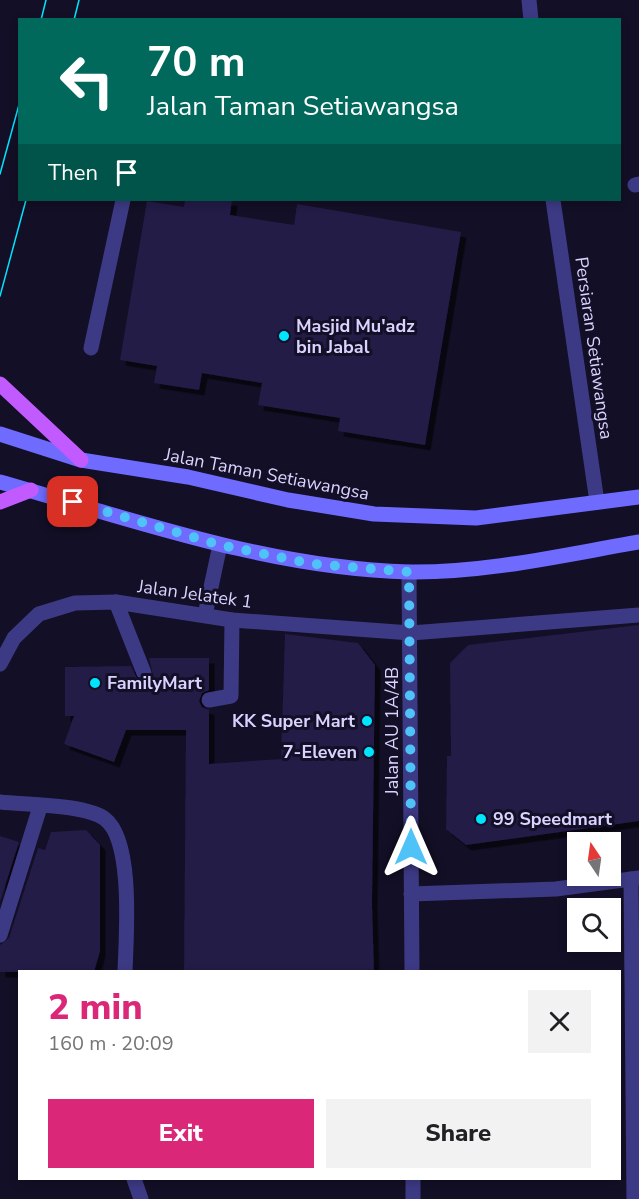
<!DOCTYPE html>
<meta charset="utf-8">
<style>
:root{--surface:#fff;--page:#f2f2f2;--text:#202124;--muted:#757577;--accent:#db2777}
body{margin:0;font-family:"Nunito Sans",sans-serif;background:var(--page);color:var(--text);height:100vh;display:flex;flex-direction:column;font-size:22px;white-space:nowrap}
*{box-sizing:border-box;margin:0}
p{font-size:20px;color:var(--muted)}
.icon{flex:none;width:33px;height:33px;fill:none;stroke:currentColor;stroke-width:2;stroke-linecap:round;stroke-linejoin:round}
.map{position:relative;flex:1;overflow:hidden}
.side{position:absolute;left:18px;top:970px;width:603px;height:210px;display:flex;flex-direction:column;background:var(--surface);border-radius:0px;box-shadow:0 3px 9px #0003}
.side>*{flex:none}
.hud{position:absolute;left:18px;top:18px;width:603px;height:183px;border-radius:0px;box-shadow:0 3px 9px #0003;background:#00695c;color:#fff;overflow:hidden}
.needle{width:39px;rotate:347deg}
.tools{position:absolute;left:567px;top:832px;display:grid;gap:12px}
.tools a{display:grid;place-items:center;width:54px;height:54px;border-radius:0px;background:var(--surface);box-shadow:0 3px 9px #0003;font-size:30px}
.pin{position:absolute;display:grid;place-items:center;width:51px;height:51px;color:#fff;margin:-26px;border-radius:12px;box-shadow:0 3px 9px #0006}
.me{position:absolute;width:66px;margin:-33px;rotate:0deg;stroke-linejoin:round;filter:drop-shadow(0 0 4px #0008)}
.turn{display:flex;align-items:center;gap:21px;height:126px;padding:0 30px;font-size:27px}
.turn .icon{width:78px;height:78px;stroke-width:2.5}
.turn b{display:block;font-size:42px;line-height:51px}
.then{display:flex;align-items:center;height:57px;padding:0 30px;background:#0003;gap:12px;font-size:22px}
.round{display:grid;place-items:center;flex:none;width:63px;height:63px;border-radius:0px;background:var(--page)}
.headline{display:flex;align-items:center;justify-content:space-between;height:102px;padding:0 30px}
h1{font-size:36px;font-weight:800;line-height:45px;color:var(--accent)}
.button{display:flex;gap:12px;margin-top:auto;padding:12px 30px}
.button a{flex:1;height:69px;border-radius:0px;background:var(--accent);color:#fff;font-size:24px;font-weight:800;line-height:69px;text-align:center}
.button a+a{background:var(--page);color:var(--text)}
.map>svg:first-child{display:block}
.building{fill:#241b47;filter:url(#shadow)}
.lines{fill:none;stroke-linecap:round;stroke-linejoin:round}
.service{stroke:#3d3a85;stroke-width:15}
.minor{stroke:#3d3a85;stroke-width:15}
.secondary{stroke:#6f6bff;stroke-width:15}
.primary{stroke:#c25bff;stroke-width:15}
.tram{stroke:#00e5ff;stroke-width:1.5}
.route{stroke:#4fc3f7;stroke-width:10;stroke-dasharray:0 18}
.poi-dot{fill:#00e5ff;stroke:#130f26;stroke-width:2}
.labels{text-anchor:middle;stroke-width:6;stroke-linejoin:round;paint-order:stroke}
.poi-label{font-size:18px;font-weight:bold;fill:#d9d4ff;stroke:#130f26;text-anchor:start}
.street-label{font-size:18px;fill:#d9d4ff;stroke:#130f26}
</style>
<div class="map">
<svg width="639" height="1199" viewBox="0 0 639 1199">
<defs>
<filter id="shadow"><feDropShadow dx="5.5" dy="5.5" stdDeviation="0" flood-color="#0009"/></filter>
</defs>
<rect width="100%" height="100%" fill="#130f26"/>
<g class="building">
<polygon points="185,200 232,200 230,215 294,225 297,204 461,232 425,445 338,431 340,418 258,405 262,383 202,373 199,390 154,383 157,366 120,360 147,201 184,207"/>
<polygon points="639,625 639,821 466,845 446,829 447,756 451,756 450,663 468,645"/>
<polygon points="285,634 358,643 375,665 372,904 374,972 184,972 186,730 126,730 114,762 64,744 74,716 65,716 65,667 131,666 138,680 143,683 148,682 153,675 149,658 209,658 209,690 202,693 199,701 202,707 209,710 209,764 281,759"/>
<polygon points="86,830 100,845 100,951 94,972 0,972 0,945 9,938 38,848 45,850 51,832"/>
<polygon points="0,836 19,842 0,902"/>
</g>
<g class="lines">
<g class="service">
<polyline points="91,348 123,200"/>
<polyline points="116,602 144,673"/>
<polyline points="209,700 231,696 232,620"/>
<polyline points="0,935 40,807"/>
</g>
<g class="minor">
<polyline points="529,0 531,20"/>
<polyline points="635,185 639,184"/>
<polyline points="553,200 597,502"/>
<polyline points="409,572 412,972"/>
<polyline points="205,615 220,545"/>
<polyline points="0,664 14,638 39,614 75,603 116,602 232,620 411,633 639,615"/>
<path d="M0,802C26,805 85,804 105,819C134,841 126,938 125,972"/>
<polyline points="631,879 634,1199"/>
<polyline points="411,894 556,889 639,878"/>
<polyline points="134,1179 141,1199"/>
<polyline points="413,1179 413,1199"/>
</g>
<g class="secondary">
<polyline points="0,434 81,460 188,477 288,500 374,514 476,518 639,497"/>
<path d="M0,482C134,520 268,568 409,572C486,573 563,555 639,542"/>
</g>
<g class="primary">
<polyline points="0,384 81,460"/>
<polyline points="0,502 31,490"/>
</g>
<g class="tram">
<polyline points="41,20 46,0"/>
<polyline points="74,20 79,0"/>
<polyline points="0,174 20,101"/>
<polyline points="0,296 26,200"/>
</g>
</g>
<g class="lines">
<polyline class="route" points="73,502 220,545 313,564 409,572 411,847"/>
</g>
<g class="poi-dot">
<circle cx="284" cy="336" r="6"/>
<circle cx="95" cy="683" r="6"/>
<circle cx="367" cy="721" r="6"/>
<circle cx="369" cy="752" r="6"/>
<circle cx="481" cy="819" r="6"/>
</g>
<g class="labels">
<g class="poi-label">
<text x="296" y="332">Masjid Mu'adz<tspan x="296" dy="21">bin Jabal</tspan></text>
<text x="107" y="689">FamilyMart</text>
<text x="355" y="727" text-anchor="end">KK Super Mart</text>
<text x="357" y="758" text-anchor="end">7-Eleven</text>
<text x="493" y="825">99 Speedmart</text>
</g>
<g class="street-label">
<text transform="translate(594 348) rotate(82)" y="6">Persiaran Setiawangsa</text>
<text transform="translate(267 474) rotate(11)" y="6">Jalan Taman Setiawangsa</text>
<text transform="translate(195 594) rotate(8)" y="6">Jalan Jelatek 1</text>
<text transform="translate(392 731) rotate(-90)" y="6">Jalan AU 1A/4B</text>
</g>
</g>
</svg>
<div class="tools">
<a><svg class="needle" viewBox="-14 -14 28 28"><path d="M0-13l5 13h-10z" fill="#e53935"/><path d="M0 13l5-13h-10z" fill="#757577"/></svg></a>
<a><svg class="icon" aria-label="search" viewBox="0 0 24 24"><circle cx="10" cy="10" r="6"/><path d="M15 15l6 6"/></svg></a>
</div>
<div class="pin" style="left:73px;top:502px;background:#d93025"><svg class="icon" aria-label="arrive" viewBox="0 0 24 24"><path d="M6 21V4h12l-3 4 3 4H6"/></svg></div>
<svg class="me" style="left:411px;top:847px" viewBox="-20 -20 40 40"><path d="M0-17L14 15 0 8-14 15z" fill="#4fc3f7" stroke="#fff" stroke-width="4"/></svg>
<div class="hud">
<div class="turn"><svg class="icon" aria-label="left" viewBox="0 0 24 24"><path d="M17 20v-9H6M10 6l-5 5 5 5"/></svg><div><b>70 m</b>Jalan Taman Setiawangsa</div></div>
<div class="then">Then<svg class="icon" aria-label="arrive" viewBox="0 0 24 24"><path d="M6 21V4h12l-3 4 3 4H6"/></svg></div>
</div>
<section class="side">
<div class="headline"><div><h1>2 min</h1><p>160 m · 20:09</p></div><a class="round"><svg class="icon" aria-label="close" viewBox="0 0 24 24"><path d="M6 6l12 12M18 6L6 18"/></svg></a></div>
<div class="button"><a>Exit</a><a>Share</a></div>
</section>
</div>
